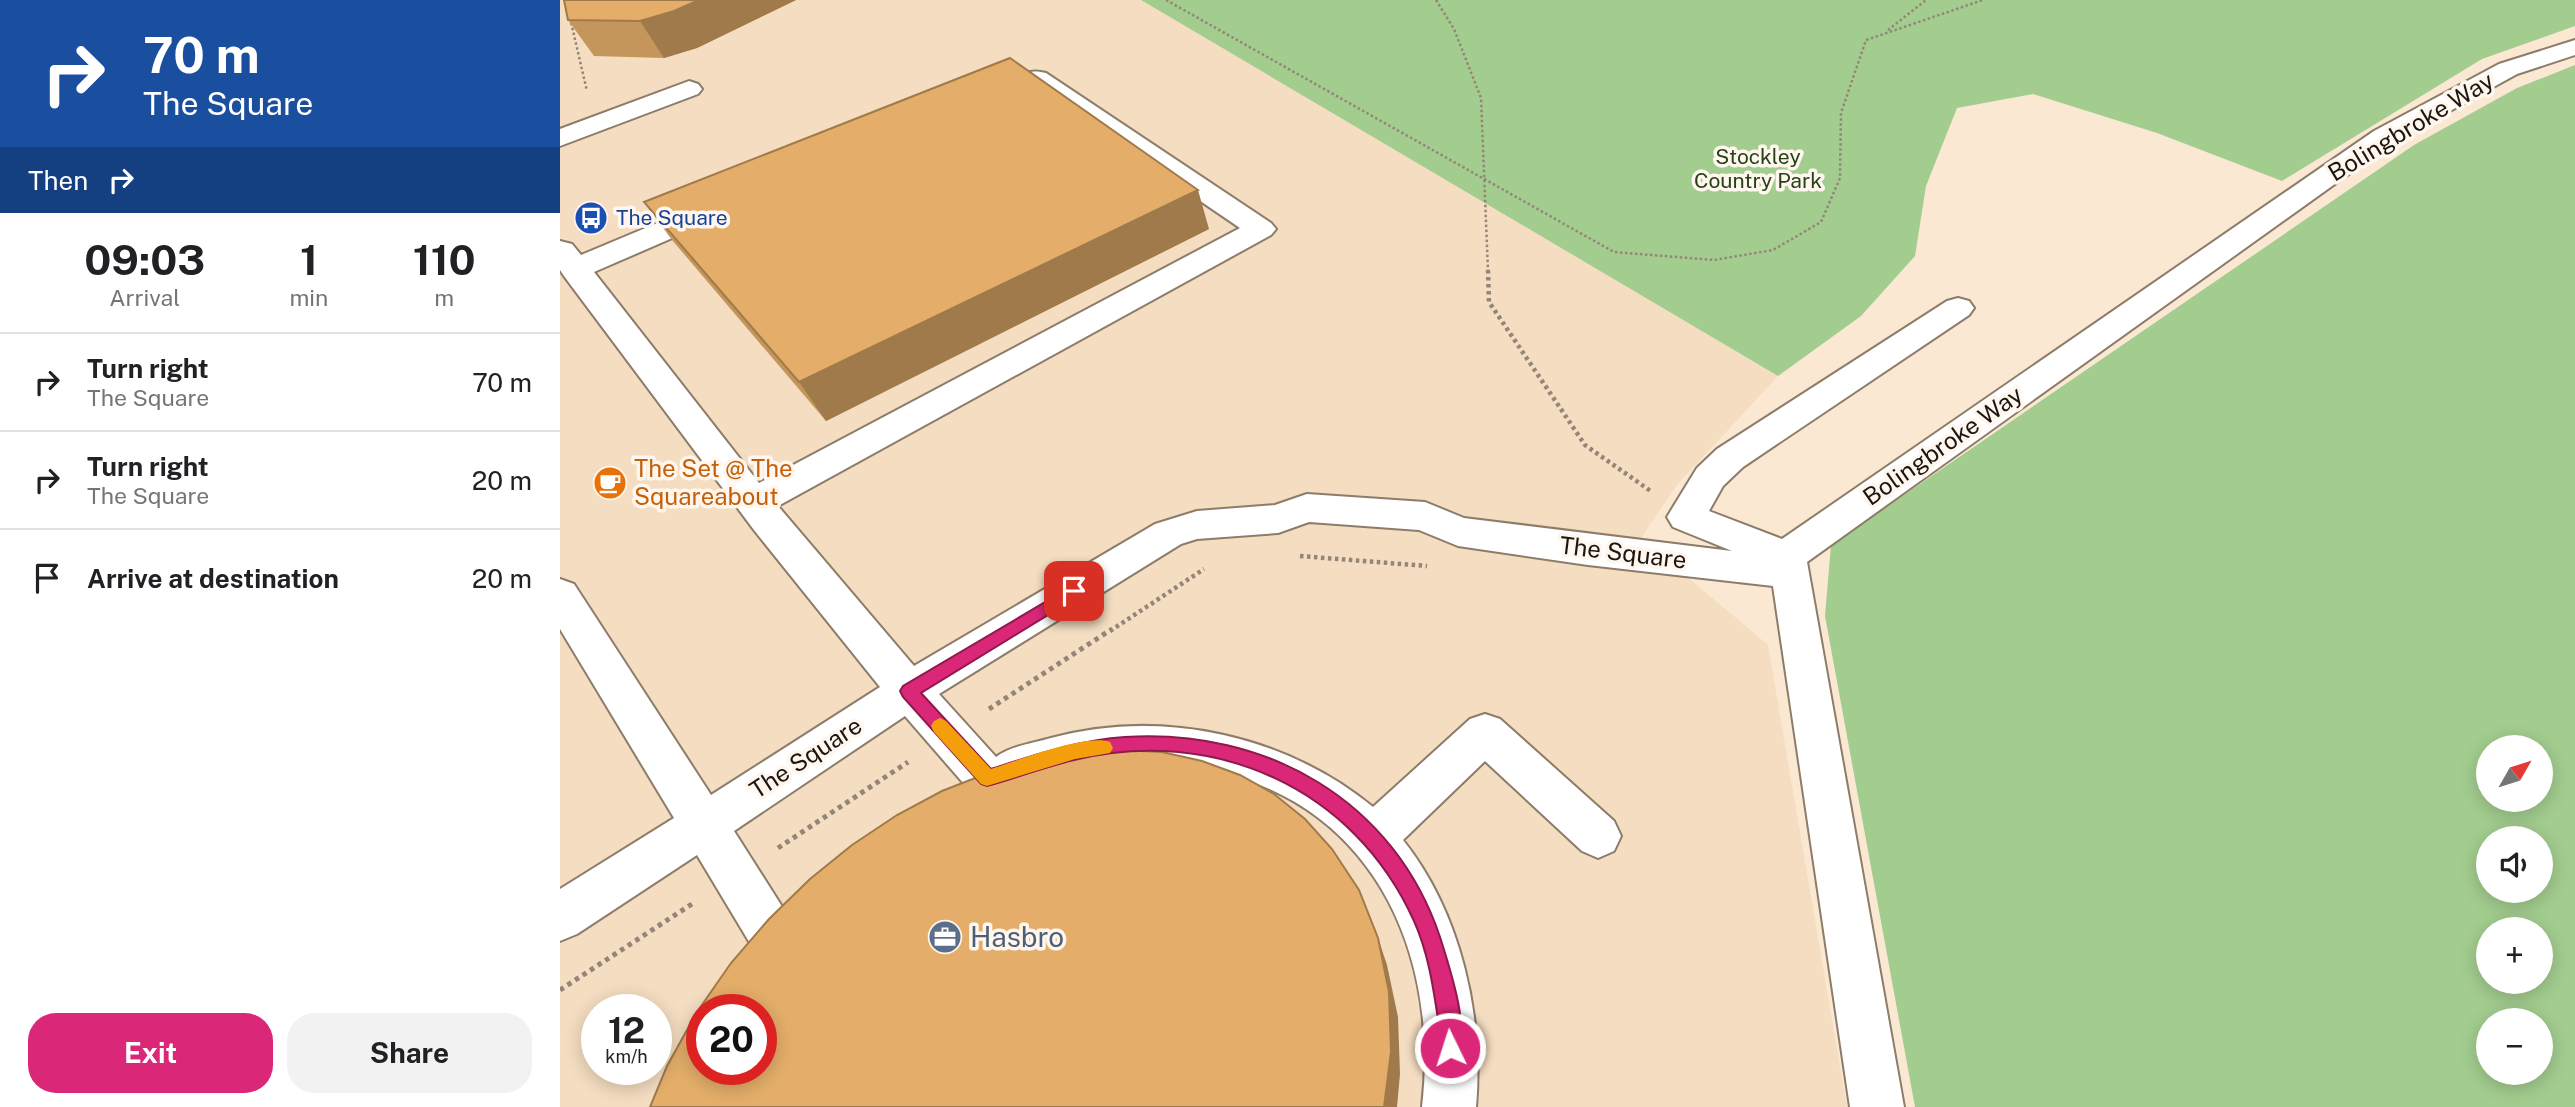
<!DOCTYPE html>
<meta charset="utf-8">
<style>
:root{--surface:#fff;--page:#f2f2f2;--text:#202124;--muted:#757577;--line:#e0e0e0;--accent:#db2777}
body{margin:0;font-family:"Public Sans",sans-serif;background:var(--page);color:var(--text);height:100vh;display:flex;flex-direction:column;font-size:26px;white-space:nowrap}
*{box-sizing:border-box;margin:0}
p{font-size:23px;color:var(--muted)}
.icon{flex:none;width:38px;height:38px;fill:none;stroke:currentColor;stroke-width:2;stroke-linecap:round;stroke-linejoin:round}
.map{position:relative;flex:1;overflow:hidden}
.panel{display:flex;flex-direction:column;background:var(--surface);width:560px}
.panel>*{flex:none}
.top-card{background:#1a4fa0;color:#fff;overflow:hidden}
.needle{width:46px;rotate:51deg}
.controls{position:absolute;left:1916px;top:735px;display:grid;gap:14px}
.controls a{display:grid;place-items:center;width:77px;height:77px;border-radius:50%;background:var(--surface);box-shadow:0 4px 18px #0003;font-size:35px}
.speed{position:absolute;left:21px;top:994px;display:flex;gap:14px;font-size:35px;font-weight:700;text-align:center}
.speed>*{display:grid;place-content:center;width:91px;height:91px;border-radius:50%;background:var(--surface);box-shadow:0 4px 18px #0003;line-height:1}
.speed small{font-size:18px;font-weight:400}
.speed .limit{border:10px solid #d22;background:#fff;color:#111}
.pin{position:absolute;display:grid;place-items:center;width:60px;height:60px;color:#fff;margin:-30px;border-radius:14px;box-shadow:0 4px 10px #0006}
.me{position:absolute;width:77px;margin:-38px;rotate:356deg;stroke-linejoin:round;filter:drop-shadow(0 0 5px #0008)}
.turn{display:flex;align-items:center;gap:24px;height:147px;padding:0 28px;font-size:32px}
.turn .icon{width:91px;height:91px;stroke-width:2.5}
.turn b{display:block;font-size:49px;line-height:60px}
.then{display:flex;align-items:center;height:66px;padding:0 28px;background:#0003;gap:14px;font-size:26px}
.eta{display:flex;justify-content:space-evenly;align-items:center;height:119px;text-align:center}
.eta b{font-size:42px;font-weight:700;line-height:49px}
.button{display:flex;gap:14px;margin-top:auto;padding:14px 28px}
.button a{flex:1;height:80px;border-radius:28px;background:var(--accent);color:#fff;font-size:28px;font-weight:700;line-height:80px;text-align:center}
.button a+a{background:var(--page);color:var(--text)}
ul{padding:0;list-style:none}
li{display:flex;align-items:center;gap:21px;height:98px;padding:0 28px;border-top:2px solid var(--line)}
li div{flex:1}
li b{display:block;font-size:26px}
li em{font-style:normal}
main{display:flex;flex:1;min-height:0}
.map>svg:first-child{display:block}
.built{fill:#f4ddc1;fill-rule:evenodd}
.green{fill:#a3cd8f;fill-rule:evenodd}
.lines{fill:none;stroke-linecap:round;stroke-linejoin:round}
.minor-casing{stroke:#8c7c69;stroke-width:4}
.path-far2{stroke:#938678;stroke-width:2.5;stroke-dasharray:2.5 2.5;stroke-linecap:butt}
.path-far1{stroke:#938678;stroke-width:4.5;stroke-dasharray:3.5 3.5;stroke-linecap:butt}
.path{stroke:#938678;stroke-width:5;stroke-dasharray:4.5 4.5;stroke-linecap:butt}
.minor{fill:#fff;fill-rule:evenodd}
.wall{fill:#c4965b}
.shaded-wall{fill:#a07a4a}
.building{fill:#e4ae6a;stroke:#a07a4a;stroke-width:2;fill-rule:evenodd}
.route{fill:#db2777;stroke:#8e194d;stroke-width:2}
.slow{fill:#f59e0b}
.labels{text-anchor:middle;stroke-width:7;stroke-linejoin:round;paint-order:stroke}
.far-park-label{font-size:21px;fill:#254314;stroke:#fff7ef}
.far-transit-label{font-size:21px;fill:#164399;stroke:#fff7ef;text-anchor:start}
.street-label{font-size:24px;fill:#1d160f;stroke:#fff7ef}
.food-label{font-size:24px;fill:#c56008;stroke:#fff7ef;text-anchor:start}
.near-service-label{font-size:28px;fill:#4e5e75;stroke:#fff7ef;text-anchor:start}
</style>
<main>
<section class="panel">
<div class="top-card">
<div class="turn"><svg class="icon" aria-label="right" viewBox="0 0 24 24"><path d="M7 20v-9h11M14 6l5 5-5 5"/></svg><div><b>70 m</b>The Square</div></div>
<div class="then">Then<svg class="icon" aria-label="right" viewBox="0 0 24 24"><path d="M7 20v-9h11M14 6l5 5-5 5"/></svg></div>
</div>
<div class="eta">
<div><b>09:03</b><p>Arrival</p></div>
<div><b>1</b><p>min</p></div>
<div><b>110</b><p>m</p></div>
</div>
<ul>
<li><svg class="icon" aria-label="right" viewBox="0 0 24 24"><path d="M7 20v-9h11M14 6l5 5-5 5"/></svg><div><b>Turn right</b><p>The Square</p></div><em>70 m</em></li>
<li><svg class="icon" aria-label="right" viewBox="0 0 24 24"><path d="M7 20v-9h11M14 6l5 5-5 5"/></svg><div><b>Turn right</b><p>The Square</p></div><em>20 m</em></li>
<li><svg class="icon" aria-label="arrive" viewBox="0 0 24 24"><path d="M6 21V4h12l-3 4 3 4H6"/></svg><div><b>Arrive at destination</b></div><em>20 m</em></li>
</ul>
<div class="button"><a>Exit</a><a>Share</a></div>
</section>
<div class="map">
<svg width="2015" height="1107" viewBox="0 0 2015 1107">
<rect width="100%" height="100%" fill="#fae8d3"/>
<path class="built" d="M0,0H581L1218,376L1116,486L1081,538L1208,645L1287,1107H0ZM37,1010H96V1069H37ZM142,1010H201V1069H142Z"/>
<g class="green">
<polygon points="581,0 2015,0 2015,26 1922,59 1722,181 1597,133 1473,94 1397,108 1366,186 1355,256 1301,316 1218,376"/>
<path d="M2015,65V1107H1355L1265,616L1271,545L1854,145L1957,88ZM1981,747V800H1928V747ZM1981,838V891H1928V838ZM1981,929V982H1928V929ZM1981,1020V1073H1928V1020Z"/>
</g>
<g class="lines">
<defs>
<g id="minor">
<path d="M2015,40V55L1957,74L1832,143L1247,562L1344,1107H1290L1213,586L1028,565L898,546L859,530L749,522L718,533L637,539L621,544L379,694L436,757C450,746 474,743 491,738C602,708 725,735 813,807L910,719L925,714L940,719L1054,821L1061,836L1054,851L1038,858L1022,851L925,761L843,840C901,913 924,1016 916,1107H862C882,937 798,780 615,766C559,762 506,774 453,789L446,786L443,792L427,798L411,792L345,716L174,831L228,916L236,933L228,950L211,957L194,950L137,855L17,934L0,941V889L114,818L0,629V579L14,584L151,795L320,687L194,530L4,276L0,270V241L12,244L21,255L143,204L153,201L163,204L167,210L163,216L34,272L199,483L680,228L473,87L462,85L458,80C465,71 475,70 486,73L711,223L716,229L711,235L218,506L354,666L595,524L637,511L715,505L747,494L865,502L904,518L1172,551L1113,527L1107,517L1137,468L1157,449L1387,301L1398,298L1409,301L1414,308L1409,315L1183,467L1163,486L1149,511L1222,539L1814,131L1939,64Z"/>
<polygon points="129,81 138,84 142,89 138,94 0,146 0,129"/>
</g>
</defs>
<use href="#minor" class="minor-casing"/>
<g class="path-far2">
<polyline points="606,0 1054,252 1154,260 1213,250 1261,222 1280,178 1281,113 1306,40 1423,0"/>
<polyline points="876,0 894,29 921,98 928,271"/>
<polyline points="10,18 27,91"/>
<polyline points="1328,30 1366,0"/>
</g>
<g class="path-far1">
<polyline points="928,270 929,302 1025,445 1092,492"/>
<polyline points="740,556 867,566"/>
<polyline points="550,631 644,569"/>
</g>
<g class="path">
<polyline points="429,709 552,629"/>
<polyline points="218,848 348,762"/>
<polyline points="0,990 135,902"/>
</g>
<use href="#minor" class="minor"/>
</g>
<g class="wall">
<polygon points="4,0 236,0 137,48 104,58 34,56 8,20"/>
<polygon points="84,202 649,229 266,421 112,240"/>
</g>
<g class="shaded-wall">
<polygon points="139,0 236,0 137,48 104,58 80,21"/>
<polygon points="638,190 649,229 266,421 239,382"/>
<polygon points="818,938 827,965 838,1017 840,1074 837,1107 824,1107"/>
</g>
<g class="building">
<polygon points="4,0 139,0 114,11 80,21 8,20"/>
<polygon points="450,58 638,190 239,382 84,202"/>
<path d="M560,750L602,752L642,761L680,775L714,794L745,819L772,849L799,890L818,938L829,992L831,1052L824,1107H90L107,1066L137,1012L171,963L209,919L250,879L292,845L337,815L382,791L428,773L472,760L518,752ZM142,1010H201V1069H142Z"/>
</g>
<path class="route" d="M514,585L519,587L522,591L519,596L361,693L431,769C475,755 518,740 565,737C706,728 834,800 880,937C889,966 910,1027 898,1056L890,1059L883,1056C878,1044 880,1032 878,1019C873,986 868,952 854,921C794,788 655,726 514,760C485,767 456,778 427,786L421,784L343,697L340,691L343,686Z"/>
<path class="slow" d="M380,718L386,721L431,769C456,761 527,733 550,742L553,748L550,753L515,759L427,786L421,784L374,732L371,726L374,721Z"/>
<defs>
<symbol id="bus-disc" viewBox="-11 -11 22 22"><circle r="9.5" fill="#1a4fb4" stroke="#fff7ef"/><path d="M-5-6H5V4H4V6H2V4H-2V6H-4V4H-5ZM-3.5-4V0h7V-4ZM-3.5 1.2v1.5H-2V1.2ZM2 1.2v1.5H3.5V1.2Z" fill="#fff"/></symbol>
<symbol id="cafe-disc" viewBox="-11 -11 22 22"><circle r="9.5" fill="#e8710a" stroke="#fff7ef"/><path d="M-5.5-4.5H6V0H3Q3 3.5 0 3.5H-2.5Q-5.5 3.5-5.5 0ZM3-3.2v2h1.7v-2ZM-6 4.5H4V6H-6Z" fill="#fff"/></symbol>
<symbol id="office-disc" viewBox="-11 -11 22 22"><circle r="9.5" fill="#5c6f8a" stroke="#fff7ef"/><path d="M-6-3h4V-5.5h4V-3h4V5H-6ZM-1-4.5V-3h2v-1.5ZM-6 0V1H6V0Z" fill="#fff"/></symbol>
</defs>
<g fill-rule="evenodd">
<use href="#bus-disc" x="12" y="199" width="38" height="38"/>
<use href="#cafe-disc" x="31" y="464" width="38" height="38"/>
<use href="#office-disc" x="366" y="918" width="38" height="38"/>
</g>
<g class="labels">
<g class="far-park-label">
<text x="1198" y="164">Stockley<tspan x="1198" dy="24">Country Park</tspan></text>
</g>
<g class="far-transit-label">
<text x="56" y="225">The Square</text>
</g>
<g class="street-label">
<text transform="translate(1851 127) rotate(-31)" y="8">Bolingbroke Way</text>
<text transform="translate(1383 446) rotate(-35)" y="8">Bolingbroke Way</text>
<text transform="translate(1063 553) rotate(7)" y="8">The Square</text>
<text transform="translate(246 758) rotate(-33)" y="8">The Square</text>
</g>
<g class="food-label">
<text x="74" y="477">The Set @ The<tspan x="74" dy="28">Squareabout</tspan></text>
</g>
<g class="near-service-label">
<text x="410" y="947">Hasbro</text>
</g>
</g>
</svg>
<div class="controls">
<a><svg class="needle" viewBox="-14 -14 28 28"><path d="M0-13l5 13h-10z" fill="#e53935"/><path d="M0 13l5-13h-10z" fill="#757577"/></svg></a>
<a><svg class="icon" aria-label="sound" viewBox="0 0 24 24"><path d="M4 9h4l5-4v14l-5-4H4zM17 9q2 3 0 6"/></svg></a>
<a>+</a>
<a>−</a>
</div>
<div class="speed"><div>12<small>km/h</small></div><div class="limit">20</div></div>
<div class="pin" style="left:514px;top:591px;background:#d93025"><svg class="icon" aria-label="arrive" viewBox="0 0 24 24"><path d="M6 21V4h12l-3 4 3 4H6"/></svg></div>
<svg class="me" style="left:890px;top:1048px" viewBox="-20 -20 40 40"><circle r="17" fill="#db2777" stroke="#fff" stroke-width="3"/><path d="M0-11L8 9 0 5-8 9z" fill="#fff"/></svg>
</div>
</main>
